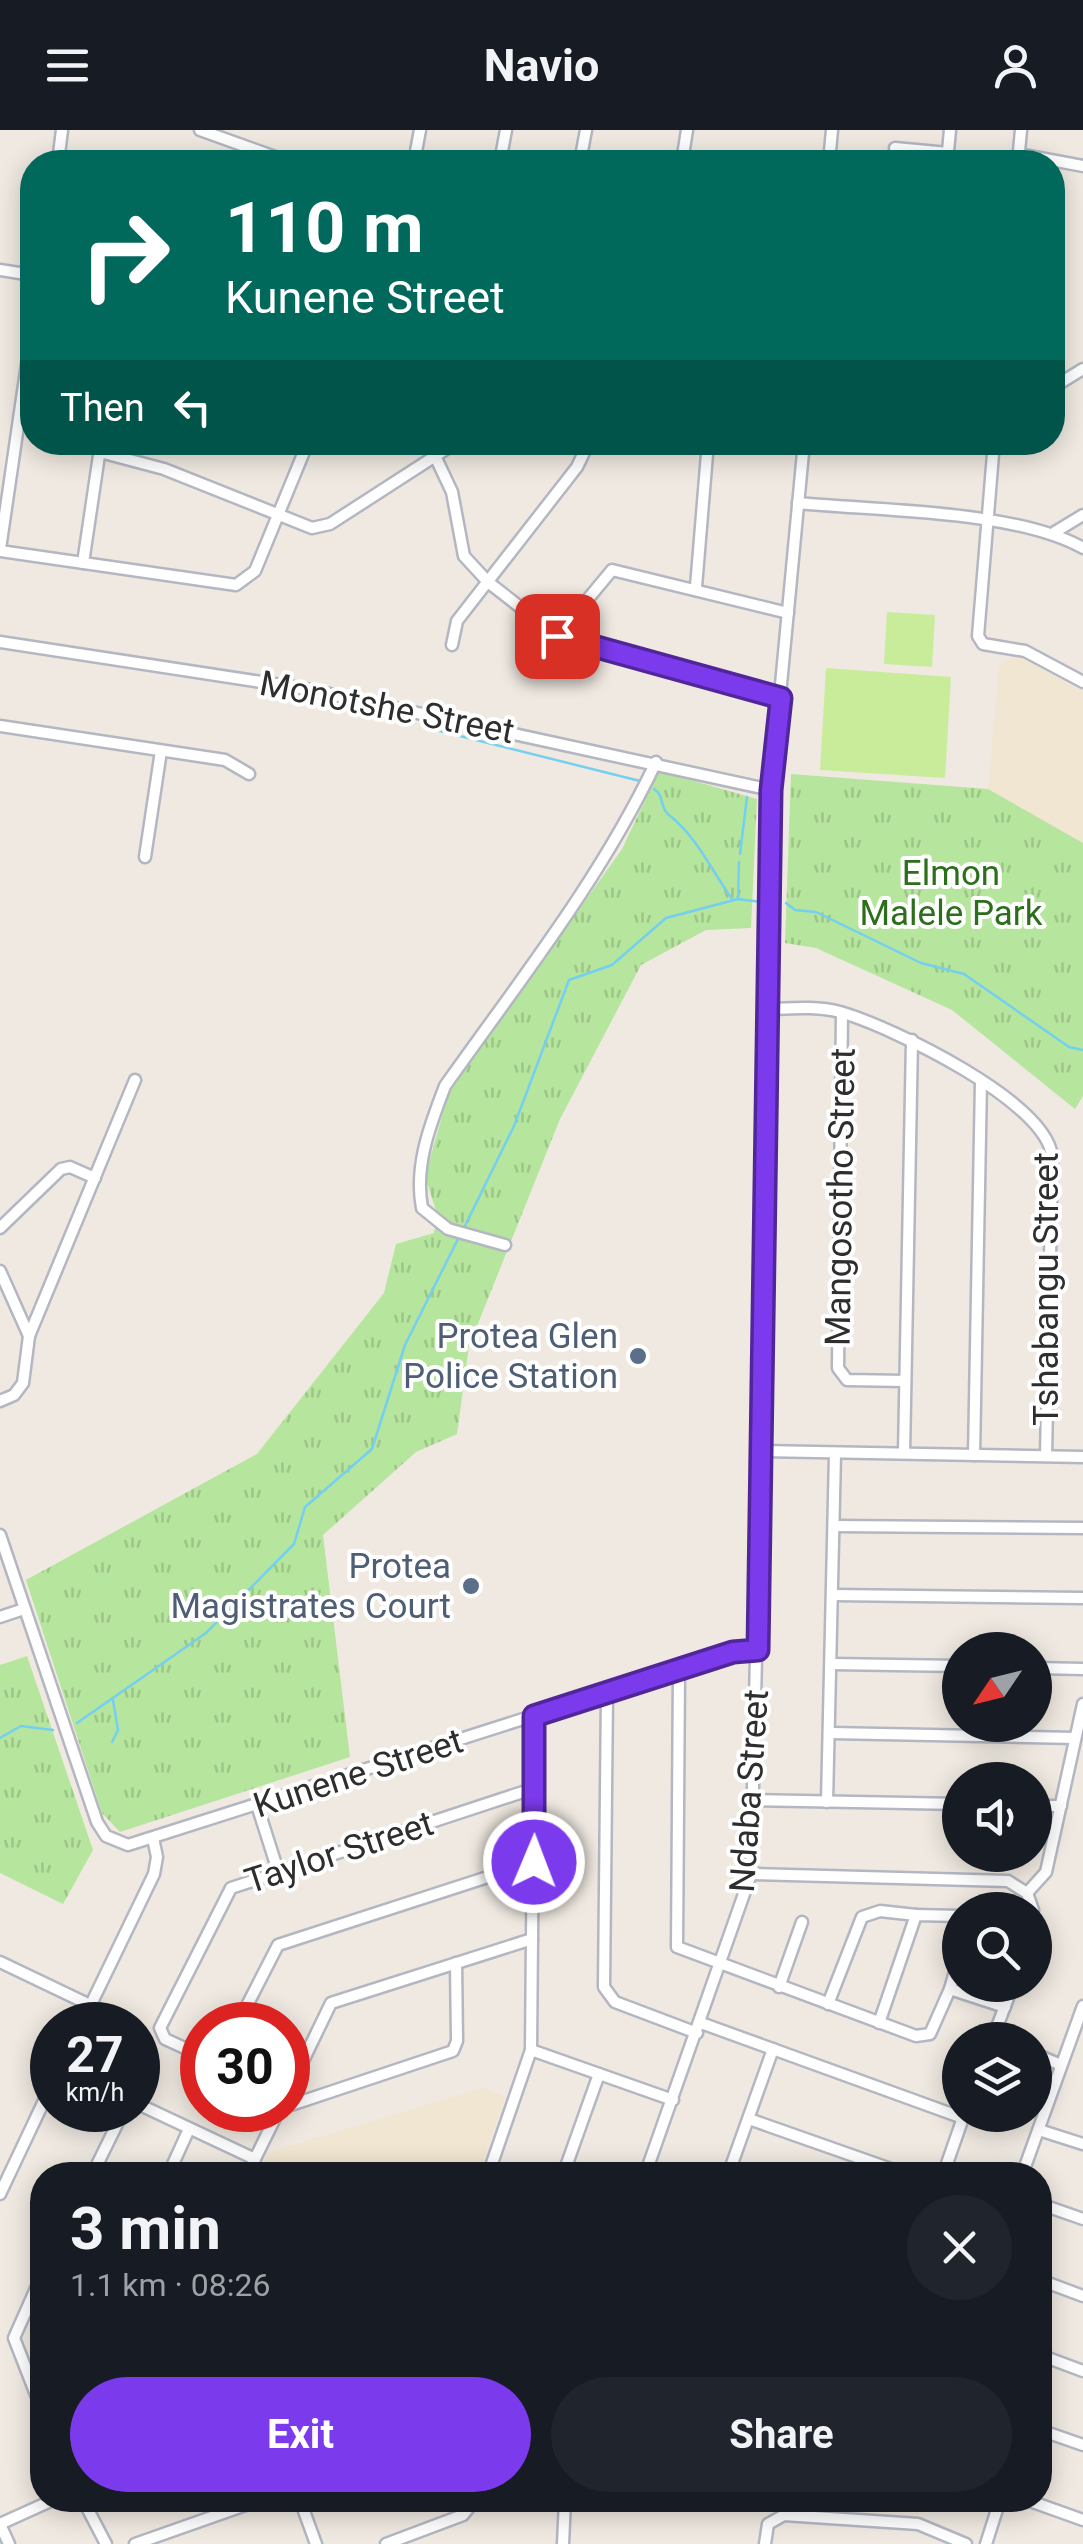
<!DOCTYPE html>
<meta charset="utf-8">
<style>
:root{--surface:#171b24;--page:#20242c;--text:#f1f3f6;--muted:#9ea1a6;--accent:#7c3aed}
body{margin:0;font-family:Roboto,sans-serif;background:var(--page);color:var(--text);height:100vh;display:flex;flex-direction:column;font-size:38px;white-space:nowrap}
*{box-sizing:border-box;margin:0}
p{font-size:32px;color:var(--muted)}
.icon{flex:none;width:55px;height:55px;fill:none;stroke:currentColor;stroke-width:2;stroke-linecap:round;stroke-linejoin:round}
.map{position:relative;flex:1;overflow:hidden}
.drawer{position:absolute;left:30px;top:2032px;width:1022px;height:350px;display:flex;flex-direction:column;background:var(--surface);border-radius:40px;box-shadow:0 5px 25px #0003}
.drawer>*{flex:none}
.banner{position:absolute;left:20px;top:20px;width:1045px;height:305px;border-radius:40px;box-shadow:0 5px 25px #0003;background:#00695c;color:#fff;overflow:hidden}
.needle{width:65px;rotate:235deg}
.tools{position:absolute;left:942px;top:1502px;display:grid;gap:20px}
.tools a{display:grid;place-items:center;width:110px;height:110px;border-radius:50%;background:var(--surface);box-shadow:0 5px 25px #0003;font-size:50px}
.speed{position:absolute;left:30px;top:1872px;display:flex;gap:20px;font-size:50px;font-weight:700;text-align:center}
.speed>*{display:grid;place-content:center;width:130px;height:130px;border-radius:50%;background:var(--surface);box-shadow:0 5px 25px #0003;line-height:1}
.speed small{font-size:25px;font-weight:400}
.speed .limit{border:15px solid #d22;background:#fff;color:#111}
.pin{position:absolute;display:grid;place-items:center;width:85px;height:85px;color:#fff;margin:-42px;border-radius:20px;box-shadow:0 5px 15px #0006}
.me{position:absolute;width:110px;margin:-55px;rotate:1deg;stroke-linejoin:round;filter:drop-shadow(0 0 8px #0008)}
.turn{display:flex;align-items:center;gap:35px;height:210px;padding:0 40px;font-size:45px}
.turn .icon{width:130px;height:130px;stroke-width:2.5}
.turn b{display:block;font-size:70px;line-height:85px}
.then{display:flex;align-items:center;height:95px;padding:0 40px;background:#0003;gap:20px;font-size:38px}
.round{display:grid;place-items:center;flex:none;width:105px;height:105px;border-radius:52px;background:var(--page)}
.overview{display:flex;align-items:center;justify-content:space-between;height:170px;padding:0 40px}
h1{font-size:60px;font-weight:700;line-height:75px}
.cta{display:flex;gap:20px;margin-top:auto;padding:20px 40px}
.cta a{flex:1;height:115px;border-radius:60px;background:var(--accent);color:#fff;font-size:40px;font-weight:700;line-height:115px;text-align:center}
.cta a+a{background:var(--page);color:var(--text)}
header{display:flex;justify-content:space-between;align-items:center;height:130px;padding:0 40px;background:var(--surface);font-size:45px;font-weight:700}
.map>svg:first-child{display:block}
.education{fill:#f0e6d1}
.park{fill:url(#park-tufts)}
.pitch{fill:#c9ec9a}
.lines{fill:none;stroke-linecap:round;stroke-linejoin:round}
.stream{stroke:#75cff0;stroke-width:2.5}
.minor-casing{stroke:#b4b7c1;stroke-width:15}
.minor{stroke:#fff;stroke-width:10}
.route-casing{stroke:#51269a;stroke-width:25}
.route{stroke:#7c3aed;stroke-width:18}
.service-dot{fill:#5c6f8a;stroke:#fff;stroke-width:4}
.labels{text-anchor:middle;stroke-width:8;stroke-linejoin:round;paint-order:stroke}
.street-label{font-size:35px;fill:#2e2e2e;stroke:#fff}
.park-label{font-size:35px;fill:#2c6e1b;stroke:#fff}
.service-label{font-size:35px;fill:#4e5e75;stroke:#fff;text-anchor:end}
</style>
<header><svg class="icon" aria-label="menu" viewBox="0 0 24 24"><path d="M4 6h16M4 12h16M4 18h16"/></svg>Navio<svg class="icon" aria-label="person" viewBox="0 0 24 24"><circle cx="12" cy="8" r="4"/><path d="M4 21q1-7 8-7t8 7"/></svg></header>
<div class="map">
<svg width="1083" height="2414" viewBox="0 0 1083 2414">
<defs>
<pattern id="park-tufts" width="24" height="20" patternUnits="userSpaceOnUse" patternTransform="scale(2.5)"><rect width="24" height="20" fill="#b6e59e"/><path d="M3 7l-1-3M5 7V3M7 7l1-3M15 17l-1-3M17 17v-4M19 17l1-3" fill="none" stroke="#9dc588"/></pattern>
</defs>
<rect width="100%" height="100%" fill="#efe9e1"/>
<g class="education">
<polygon points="1016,525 1083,562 1083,713 988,659 999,536"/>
<polygon points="483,1958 505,1967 478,2045 258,2045 269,2022"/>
</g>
<g class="park">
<polygon points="659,641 757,669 751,798 706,800 641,835 560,989 469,1216 457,1304 416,1322 323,1405 350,1627 120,1702 102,1683 26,1450 257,1324 384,1163 396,1114 434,1103 437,1084 425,1046 449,962 622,719"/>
<polygon points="791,644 988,659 1083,713 1083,966 1075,979 952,880 816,818 785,813"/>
<polygon points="27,1526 93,1720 63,1774 0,1743 0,1535"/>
</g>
<g class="pitch">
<polygon points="887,482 935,485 932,537 884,534"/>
<polygon points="826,538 951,547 945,648 820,640"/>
</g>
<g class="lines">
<g class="stream">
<polyline points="428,598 640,651"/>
<path d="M654,659C665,666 659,677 669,685C697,707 712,741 732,769"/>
<polyline points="740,724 747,667"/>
<polyline points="738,769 739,732"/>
<polyline points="786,773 795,780 816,782 921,833 964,844 1069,917 1083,920"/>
<polyline points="464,1098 514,996 569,850 612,835 666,788 738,769 761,772"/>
<polyline points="77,1593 206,1503 294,1414 305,1377 372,1319 405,1215 460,1105"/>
<polyline points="0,1608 21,1596 53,1600"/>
<polyline points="112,1612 118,1600 113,1570"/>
</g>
<defs>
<g id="minor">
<polyline points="200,0 289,32"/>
<polyline points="895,18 948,23"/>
<polyline points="1019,24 1083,36"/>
<polyline points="58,32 62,0"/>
<polyline points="414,32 420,0"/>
<polyline points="500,32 506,0"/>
<polyline points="580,32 586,0"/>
<polyline points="682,32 687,0"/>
<polyline points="829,32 832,0"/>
<polyline points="947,32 950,0"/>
<polyline points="1018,32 1021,0"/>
<polyline points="0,140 32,145"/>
<polyline points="1052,258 1083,239"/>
<polyline points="994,312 978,506 983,514 1025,521 1083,552"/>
<polyline points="100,322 164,339 312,398 330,394 457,312"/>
<polyline points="435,326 452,362 464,426 488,452 557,506 781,568"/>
<path d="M798,373C879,381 1015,380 1083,418"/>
<polyline points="1055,402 1083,385"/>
<polyline points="0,419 32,200"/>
<polyline points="0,421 236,455 255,441 308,312"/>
<polyline points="83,433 101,312"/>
<polyline points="696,457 708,312"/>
<polyline points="0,512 307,559 771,660"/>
<polyline points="452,515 457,491 577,337 589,312"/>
<polyline points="534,534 612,440 788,483"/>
<polyline points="0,596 225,630 249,644"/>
<polyline points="145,727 161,621"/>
<path d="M771,879C794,878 818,876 840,882C890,896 1048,972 1052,1027L1046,1326"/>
<polyline points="842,883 838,1238 847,1250 905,1251"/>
<polyline points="0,1098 61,1039 70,1037 95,1048"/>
<path d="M505,1115L448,1099L422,1078C414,1036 430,995 445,956C520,850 600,750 656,632"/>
<polyline points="0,1141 29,1206"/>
<polyline points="0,1271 14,1265 23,1253 29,1206 135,950"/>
<polyline points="761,1321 1083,1327"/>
<polyline points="904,1323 912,910"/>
<polyline points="974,1325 981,951"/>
<polyline points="834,1396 1083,1398"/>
<polyline points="0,1405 97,1692 106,1706 128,1715 724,1525 758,1520"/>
<polyline points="833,1465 1083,1468"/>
<polyline points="0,1487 24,1479"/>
<polyline points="831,1534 960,1536"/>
<polyline points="1035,1538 1083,1539"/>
<polyline points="679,1540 677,1817 916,1906 930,1904 950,1859 1005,1877"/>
<polyline points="607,1563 604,1857 615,1872 697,1903"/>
<polyline points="831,1603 1075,1608"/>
<polyline points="753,1670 960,1674"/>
<polyline points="827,1672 835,1324"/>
<polyline points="257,1675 278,1741"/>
<polyline points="1035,1676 1061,1676"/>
<polyline points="751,1744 1008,1751 1027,1763 1033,1780"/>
<polyline points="1027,1763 1046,1742 1083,1574"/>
<polyline points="0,1832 90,1875"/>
<polyline points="779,1857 802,1792"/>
<polyline points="950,1859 960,1824"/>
<polyline points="828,1874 862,1787 880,1781 916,1785"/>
<polyline points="701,1893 963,1988"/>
<polyline points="879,1893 916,1785 960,1786"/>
<polyline points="81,1895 154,1744 157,1727 153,1708"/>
<polyline points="237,1895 278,1815 534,1732"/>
<polyline points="992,1910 1013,1855"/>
<polyline points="531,1920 673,1970"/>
<polyline points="1035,1924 1061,1935"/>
<polyline points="202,1926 165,1909 160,1898 231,1758 535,1658"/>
<polyline points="288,1962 331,1873 532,1809"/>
<polyline points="138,1974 255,2029"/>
<polyline points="288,1976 453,1921 457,1911 456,1833"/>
<polyline points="749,1989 908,2045"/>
<polyline points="1039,2000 1083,2014"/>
<polyline points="92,2045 124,1980"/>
<polyline points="168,2045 189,1999"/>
<polyline points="247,2045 279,1980"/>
<polyline points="488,2045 531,1920 534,1586"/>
<polyline points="563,2045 599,1944"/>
<polyline points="645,2045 751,1744 770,918 771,660 804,312"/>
<polyline points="728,2045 773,1919"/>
<polyline points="943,2045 964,1985"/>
<polyline points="1022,2045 1083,1876"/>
<polyline points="0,2064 52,1954"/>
<polyline points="1040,2074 1083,2089"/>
<polyline points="42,2145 14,2208 42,2280"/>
<polyline points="1040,2150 1083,2166"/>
<polyline points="1040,2225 1083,2241"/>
<polyline points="1040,2300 1083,2315"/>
<polyline points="83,2370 106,2414"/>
<polyline points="300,2370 316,2414"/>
<polyline points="1027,2370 1083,2390"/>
<polyline points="0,2394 53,2370"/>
<polyline points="0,2394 9,2414"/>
<polyline points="135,2414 260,2370"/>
<polyline points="386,2414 463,2385 475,2370"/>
<polyline points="563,2414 565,2370"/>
<polyline points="765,2414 768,2394 784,2385 918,2394 966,2414"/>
<polyline points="986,2414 1000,2370"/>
</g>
</defs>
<use href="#minor" class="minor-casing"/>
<use href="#minor" class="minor"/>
</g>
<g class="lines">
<defs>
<polyline id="route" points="534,1732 534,1586 733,1522 758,1520 771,660 781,568 557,506"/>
</defs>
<use href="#route" class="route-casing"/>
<use href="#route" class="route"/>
</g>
<g class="service-dot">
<circle cx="638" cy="1226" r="10"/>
<circle cx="471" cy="1456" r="10"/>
</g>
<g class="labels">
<g class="street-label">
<text transform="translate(387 577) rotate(11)" y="12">Monotshe Street</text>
<text transform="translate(840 1067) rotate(-89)" y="12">Mangosotho Street</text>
<text transform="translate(1046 1159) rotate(-90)" y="12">Tshabangu Street</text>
<text transform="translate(358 1643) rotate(-18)" y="12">Kunene Street</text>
<text transform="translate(749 1661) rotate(-86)" y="12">Ndaba Street</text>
<text transform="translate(339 1722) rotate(-18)" y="12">Taylor Street</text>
</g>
<g class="park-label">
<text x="951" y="755">Elmon<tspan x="951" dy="40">Malele Park</tspan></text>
</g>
<g class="service-label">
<text x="618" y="1218">Protea Glen<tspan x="618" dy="40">Police Station</tspan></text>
<text x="451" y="1448">Protea<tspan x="451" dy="40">Magistrates Court</tspan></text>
</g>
</g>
</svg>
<div class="tools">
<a><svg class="needle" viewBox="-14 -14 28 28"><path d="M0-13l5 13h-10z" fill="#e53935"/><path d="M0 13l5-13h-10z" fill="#9ea1a6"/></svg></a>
<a><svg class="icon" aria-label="sound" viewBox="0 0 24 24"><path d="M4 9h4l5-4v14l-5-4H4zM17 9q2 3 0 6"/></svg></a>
<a><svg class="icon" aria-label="search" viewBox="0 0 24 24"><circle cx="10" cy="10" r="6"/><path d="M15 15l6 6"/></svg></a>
<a><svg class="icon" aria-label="layers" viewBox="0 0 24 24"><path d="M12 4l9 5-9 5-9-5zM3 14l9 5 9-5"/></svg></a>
</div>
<div class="speed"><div>27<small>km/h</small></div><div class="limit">30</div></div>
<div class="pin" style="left:557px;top:506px;background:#d93025"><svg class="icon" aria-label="arrive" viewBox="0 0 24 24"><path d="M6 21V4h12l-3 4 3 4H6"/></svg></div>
<svg class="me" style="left:534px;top:1732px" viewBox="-20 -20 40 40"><circle r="17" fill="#7c3aed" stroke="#fff" stroke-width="3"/><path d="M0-11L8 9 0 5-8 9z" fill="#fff"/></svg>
<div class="banner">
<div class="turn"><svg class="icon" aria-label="right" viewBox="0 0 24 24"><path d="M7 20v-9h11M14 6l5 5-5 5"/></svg><div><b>110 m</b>Kunene Street</div></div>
<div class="then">Then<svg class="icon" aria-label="left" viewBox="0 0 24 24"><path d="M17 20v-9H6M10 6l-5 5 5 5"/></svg></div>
</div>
<section class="drawer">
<div class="overview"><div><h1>3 min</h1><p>1.1 km · 08:26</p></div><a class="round"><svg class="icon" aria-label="close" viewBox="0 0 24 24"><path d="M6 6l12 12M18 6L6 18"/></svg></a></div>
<div class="cta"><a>Exit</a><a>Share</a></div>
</section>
</div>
